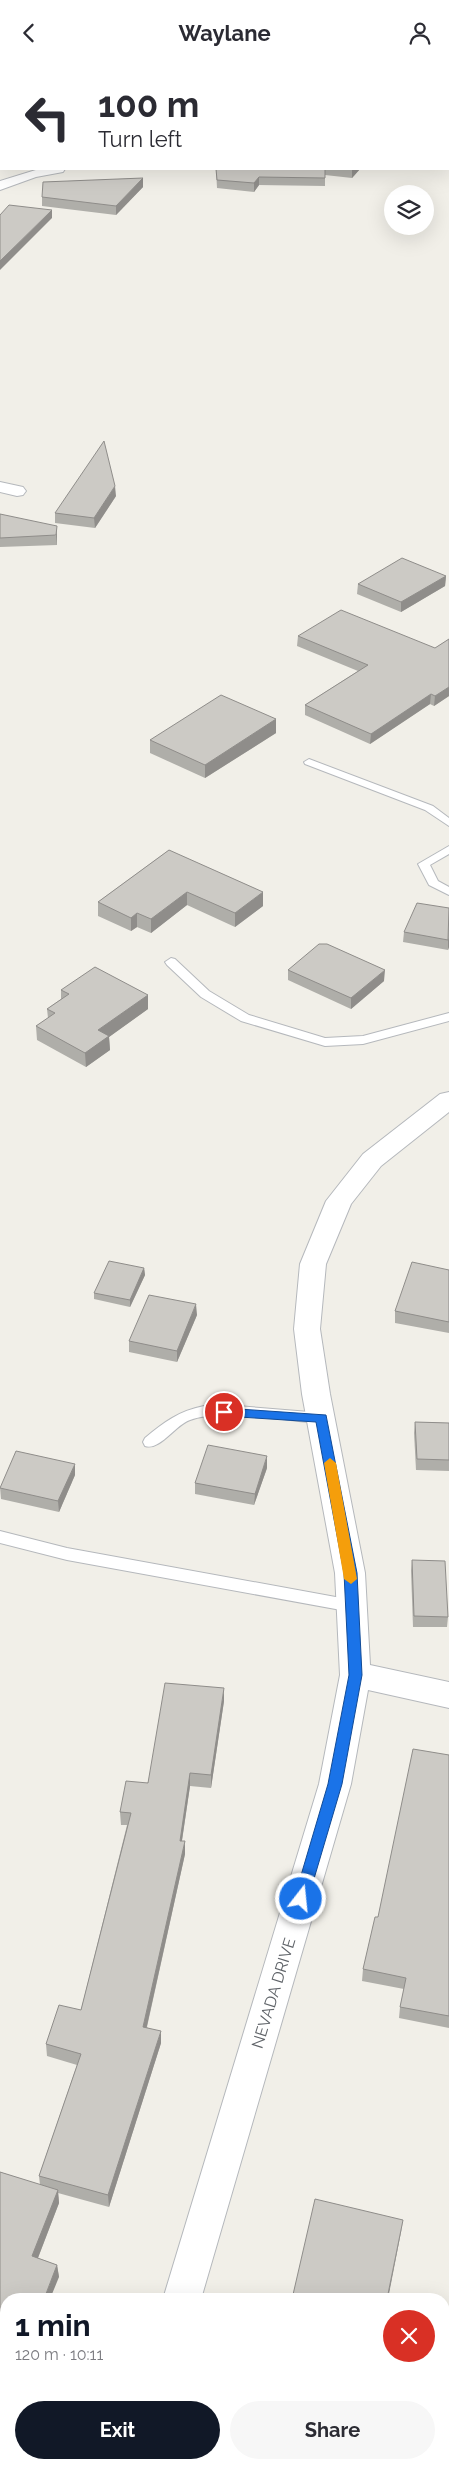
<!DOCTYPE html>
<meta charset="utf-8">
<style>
:root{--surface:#fff;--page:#f7f7f7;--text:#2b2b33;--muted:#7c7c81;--accent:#111827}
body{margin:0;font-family:Raleway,sans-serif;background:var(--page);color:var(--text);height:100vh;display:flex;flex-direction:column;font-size:19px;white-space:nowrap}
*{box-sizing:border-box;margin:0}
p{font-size:16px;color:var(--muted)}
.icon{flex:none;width:28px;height:28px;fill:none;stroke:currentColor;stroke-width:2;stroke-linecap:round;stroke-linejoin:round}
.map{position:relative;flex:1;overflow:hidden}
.panel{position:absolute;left:0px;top:2228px;width:450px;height:176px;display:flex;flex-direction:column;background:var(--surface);border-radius:20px 20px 0 0;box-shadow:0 5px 20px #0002}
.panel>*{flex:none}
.top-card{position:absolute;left:0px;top:0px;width:450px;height:105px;box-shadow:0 5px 20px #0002;background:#fff;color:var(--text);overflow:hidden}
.tools{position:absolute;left:384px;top:120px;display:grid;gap:10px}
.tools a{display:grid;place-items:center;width:50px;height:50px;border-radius:50%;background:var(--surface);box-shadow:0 5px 20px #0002;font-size:25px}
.pin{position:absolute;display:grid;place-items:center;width:42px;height:42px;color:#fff;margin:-21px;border:2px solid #fff;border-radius:50%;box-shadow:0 1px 5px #0007}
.me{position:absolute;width:55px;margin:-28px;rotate:16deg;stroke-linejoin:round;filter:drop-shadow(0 0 4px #0008)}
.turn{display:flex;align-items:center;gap:18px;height:105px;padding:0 15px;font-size:22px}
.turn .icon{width:65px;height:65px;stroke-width:2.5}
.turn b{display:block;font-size:35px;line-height:42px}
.round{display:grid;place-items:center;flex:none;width:52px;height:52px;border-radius:26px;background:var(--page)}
.headline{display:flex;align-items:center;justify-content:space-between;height:85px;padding:0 15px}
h1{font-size:30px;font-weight:700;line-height:38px;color:var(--accent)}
.action{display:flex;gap:10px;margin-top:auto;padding:10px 15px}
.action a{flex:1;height:58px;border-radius:30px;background:var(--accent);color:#fff;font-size:20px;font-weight:700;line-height:58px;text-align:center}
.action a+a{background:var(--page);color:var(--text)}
header{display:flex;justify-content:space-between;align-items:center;height:65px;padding:0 15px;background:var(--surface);font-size:22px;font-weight:700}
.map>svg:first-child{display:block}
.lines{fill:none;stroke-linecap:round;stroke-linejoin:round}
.service-casing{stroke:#b5b8bc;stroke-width:2}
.minor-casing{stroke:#b5b8bc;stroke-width:2}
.service{fill:#fff;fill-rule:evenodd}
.minor{fill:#fff;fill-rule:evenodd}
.wall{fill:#afaea9}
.shaded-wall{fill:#8f8d8a}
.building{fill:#cccac5;stroke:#8f8d8a}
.route{fill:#1a73e8;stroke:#114b97}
.slow{fill:#f59e0b}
.labels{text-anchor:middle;stroke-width:4;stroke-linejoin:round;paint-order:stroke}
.near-street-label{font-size:16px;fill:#5f6368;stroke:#fff}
</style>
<header><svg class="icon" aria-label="back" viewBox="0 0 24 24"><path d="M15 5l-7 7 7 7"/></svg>Waylane<svg class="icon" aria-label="person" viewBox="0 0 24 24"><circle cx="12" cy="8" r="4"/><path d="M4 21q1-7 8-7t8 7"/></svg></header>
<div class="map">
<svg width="449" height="2403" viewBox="0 0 449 2403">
<rect width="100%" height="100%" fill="#f1efe8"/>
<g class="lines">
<defs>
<g id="service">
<polygon points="309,694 433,741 449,753 449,761 425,745 305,699 304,697"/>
<polygon points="449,781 449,789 430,800 438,816 449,822 449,830 429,820 418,799"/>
<polygon points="171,893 175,894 209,926 249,950 325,973 363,971 449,948 449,956 363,979 325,981 241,956 201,932 167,900 165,897"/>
<path d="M204,1341H237L322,1348L327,1349L329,1353L327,1357L322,1358C288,1356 221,1343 190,1355C175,1360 160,1386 145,1381L143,1377L145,1373C164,1357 179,1346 204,1341Z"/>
<polygon points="0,1466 67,1483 352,1535 358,1537 360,1541 358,1545 352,1547 67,1495 0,1478"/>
</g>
<g id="minor">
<polygon points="39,104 65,104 63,107 36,112 0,125 0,116"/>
<polygon points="0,417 23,422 26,426 23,430 17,431 0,427"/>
<polygon points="449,1027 449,1047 381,1101 351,1139 326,1199 320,1264 330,1329 365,1508 370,1600 449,1617 449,1643 368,1625 351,1719 201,2234 163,2234 319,1719 340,1610 335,1508 302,1329 294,1264 300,1199 326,1136 363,1089 440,1029"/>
<polygon points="113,2398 153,2398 151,2403 111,2403"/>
</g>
</defs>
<use href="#service" class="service-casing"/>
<use href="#minor" class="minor-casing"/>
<use href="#service" class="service"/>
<use href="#minor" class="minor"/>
</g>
<g class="wall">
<polygon points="216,104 360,104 352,113 325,110 325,121 259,120 254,127 217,123"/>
<polygon points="143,113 143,122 116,150 42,141 42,132"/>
<polygon points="116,431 95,463 55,458 55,448"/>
<polygon points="0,449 57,471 57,480 0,482"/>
<polygon points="446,511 445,521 401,547 357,529 358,519"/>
<polygon points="298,571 435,583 449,574 449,631 434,641 430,639 370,679 305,650 305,640 358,606 297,581"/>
<polygon points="276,654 276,668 205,713 150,688 150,675"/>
<polygon points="169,785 263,841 235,862 187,840 151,868 137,862 131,866 98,851 98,837"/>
<polygon points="449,843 449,882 448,885 403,877 404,867"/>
<polygon points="288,905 384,916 351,944 288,915"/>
<polygon points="61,925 148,930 148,944 109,972 110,985 86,1002 37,975 36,961 48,953 47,944 61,934"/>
<polygon points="144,1203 145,1210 130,1242 94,1234 94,1228"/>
<polygon points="449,1205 449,1268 395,1258 395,1246"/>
<polygon points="197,1250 177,1297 129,1287 129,1276"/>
<polygon points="415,1357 449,1358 449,1406 416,1405 414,1368"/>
<polygon points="267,1403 254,1440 195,1429 195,1418"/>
<polygon points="75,1410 59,1447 1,1434 0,1422"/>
<polygon points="412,1495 448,1552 447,1562 413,1562 411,1506"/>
<polygon points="224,1636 211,1723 190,1721 182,1776 185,1789 147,1962 161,1978 109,2142 58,2128 59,2138 38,2193 57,2200 59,2212 6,2234 6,2301 0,2318 0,2107 40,2120 39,2111 77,2000 47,1991 46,1979 81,1945 127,1760 121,1760 120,1747"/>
<polygon points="449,1690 449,1963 399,1953 400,1942 404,1924 362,1916 363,1904 378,1852"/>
</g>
<g class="shaded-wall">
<polygon points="353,104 360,104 352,113 352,105"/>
<polygon points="259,112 259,120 254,127 254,118"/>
<polygon points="143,113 143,122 116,150 116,141"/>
<polygon points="52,145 52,153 0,205 0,196"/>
<polygon points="115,421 116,431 95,463 94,453"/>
<polygon points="57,461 57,480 56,470"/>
<polygon points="446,511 445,521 401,547 401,537"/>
<polygon points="449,622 449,631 434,641 435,631"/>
<polygon points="431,629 430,639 370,679 371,669"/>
<polygon points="276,654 276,668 205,713 205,700"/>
<polygon points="187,827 187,840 151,868 151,854"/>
<polygon points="263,827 263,841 235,862 235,848"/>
<polygon points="137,848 137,862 131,866 131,853"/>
<polygon points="449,873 449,882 448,885 448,875"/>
<polygon points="385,905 384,916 351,944 351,933"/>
<polygon points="148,930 148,944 109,972 110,985 86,1002 85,988 98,965"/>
<polygon points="144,1203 145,1210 130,1242 130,1235"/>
<polygon points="196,1239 197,1250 177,1297 177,1286"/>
<polygon points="267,1391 267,1403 254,1440 255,1429"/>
<polygon points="75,1399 75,1410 59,1447 58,1436"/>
<polygon points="224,1623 224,1636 211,1723 211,1710"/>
<polygon points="190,1708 190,1721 180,1788 180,1776"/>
<polygon points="185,1776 185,1789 144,1974 143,1962"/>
<polygon points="161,1966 161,1978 109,2142 108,2130"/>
<polygon points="58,2125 59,2138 34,2203 32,2191"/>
<polygon points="403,2155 401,2167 388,2234 387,2234"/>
<polygon points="57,2200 59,2212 50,2234 44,2234"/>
<polygon points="6,2285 6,2301 0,2318 0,2301"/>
</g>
<g class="building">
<polygon points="216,104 325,104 325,113 259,112 254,118 217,115"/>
<polygon points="143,113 116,141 42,132 43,117"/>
<polygon points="9,140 52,145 0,196 0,150"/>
<polygon points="104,376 115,421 94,453 55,448"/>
<polygon points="0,449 57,461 56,470 0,473"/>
<polygon points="402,493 446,511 401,537 358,519"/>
<polygon points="341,545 435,583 449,574 449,622 435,631 431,629 371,669 305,640 368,600 298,571"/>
<polygon points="221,630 276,654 205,700 150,675"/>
<polygon points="169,785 263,827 235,848 187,827 151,854 137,848 131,853 98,837"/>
<polygon points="417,838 449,843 448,875 404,867"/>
<polygon points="319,879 327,879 385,905 351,933 288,905"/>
<polygon points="95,902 148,930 98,965 109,971 85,988 36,961 55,948 47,944 69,929 61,925"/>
<polygon points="109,1196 144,1203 130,1235 94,1228"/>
<polygon points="412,1197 449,1205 449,1257 395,1246"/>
<polygon points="149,1230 196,1239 177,1286 129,1276"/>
<polygon points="415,1357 449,1358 449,1395 417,1394"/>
<polygon points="208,1380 267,1391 255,1429 195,1418"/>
<polygon points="16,1386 75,1399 58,1436 0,1423"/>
<polygon points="412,1495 445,1496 448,1552 414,1551"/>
<polygon points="165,1618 224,1623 211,1710 190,1708 180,1776 185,1776 143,1962 161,1966 108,2130 39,2111 81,1989 46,1979 59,1940 81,1945 131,1748 120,1747 126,1716 148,1718"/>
<polygon points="413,1684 449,1690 449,1951 400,1942 406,1913 363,1904 375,1852 378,1852"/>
<polygon points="0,2107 58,2125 32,2191 57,2200 44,2234 6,2234 6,2285 0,2301"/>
<polygon points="315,2134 403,2155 387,2234 292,2234"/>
<polygon points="246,2398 361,2398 360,2403 245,2403"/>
</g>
<polygon class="route" points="224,1343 326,1350 357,1508 362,1610 342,1719 308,1834 306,1838 301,1840 296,1838 294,1834 328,1719 349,1610 344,1508 316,1357 224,1351 217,1347"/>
<polygon class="slow" points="330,1393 336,1398 357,1514 351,1519 344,1514 324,1398"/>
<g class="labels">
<g class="near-street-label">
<text transform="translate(273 1928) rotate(-73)" y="6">NEVADA DRIVE</text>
</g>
</g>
</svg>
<div class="tools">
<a><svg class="icon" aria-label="layers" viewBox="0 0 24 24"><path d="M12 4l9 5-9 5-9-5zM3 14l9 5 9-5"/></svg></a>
</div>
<div class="pin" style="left:224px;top:1347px;background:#d93025"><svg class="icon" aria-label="arrive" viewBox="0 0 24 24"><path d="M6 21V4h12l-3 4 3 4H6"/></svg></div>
<svg class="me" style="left:301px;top:1834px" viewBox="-20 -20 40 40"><circle r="17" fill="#1a73e8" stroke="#fff" stroke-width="3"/><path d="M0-11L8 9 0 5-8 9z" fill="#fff"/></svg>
<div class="top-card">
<div class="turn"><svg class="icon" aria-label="left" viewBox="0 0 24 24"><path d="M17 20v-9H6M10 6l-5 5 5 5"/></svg><div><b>100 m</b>Turn left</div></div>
</div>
<section class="panel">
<div class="headline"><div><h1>1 min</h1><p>120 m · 10:11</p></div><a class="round" style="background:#d93025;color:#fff"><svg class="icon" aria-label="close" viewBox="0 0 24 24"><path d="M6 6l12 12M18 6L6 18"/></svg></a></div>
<div class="action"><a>Exit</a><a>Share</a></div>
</section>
</div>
